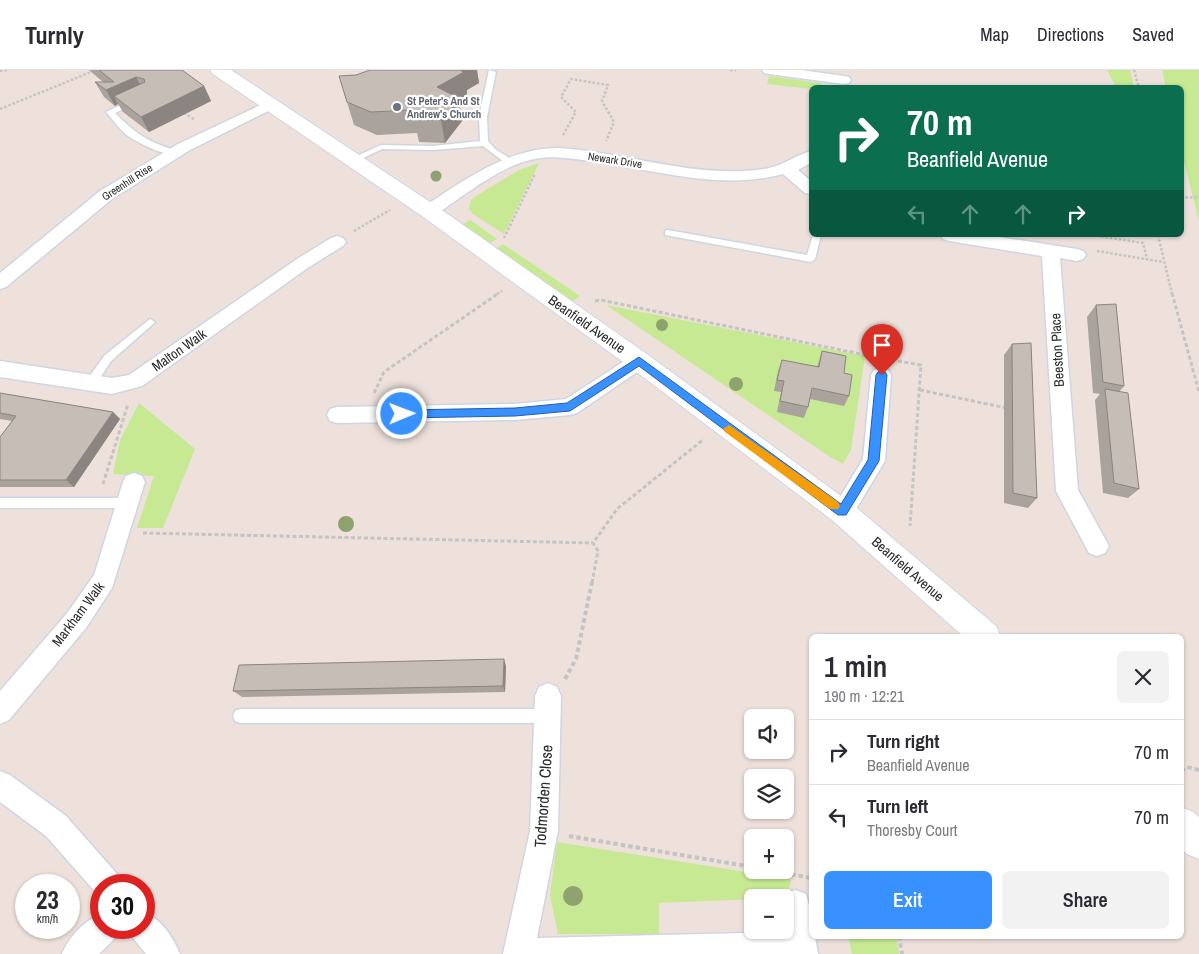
<!DOCTYPE html>
<meta charset="utf-8">
<style>
:root{--surface:#fff;--page:#f2f2f3;--text:#2b2b33;--muted:#7c7c81;--line:#e1e1e2;--accent:#3891ff}
body{margin:0;font-family:"Archivo Narrow",sans-serif;background:var(--page);color:var(--text);height:100vh;display:flex;flex-direction:column;font-size:19px;white-space:nowrap}
*{box-sizing:border-box;margin:0}
p{font-size:16px;color:var(--muted)}
.icon{flex:none;width:28px;height:28px;fill:none;stroke:currentColor;stroke-width:2;stroke-linecap:round;stroke-linejoin:round}
.map{position:relative;flex:1;overflow:hidden}
.sheet{position:absolute;left:809px;top:564px;width:375px;height:305px;display:flex;flex-direction:column;background:var(--surface);border-radius:8px;box-shadow:0 1px 4px #0004}
.sheet>*{flex:none}
.hud{position:absolute;left:809px;top:15px;width:375px;height:152px;border-radius:8px;box-shadow:0 1px 4px #0004;background:#0b6e4f;color:#fff;overflow:hidden}
.buttons{position:absolute;left:744px;top:639px;display:grid;gap:10px}
.buttons a{display:grid;place-items:center;width:50px;height:50px;border-radius:8px;background:var(--surface);box-shadow:0 1px 4px #0004;font-size:25px}
.speed{position:absolute;left:15px;top:804px;display:flex;gap:10px;font-size:25px;font-weight:700;text-align:center}
.speed>*{display:grid;place-content:center;width:65px;height:65px;border-radius:50%;background:var(--surface);box-shadow:0 1px 4px #0004;line-height:1}
.speed small{font-size:12px;font-weight:400}
.speed .limit{border:8px solid #d22;background:#fff;color:#111}
.pin{position:absolute;display:grid;place-items:center;width:42px;height:42px;color:#fff;margin:-51px -21px;border-radius:50% 50% 50% 0;rotate:-45deg;box-shadow:0 0 5px #0007}
.pin .icon{rotate:45deg}
.me{position:absolute;width:55px;margin:-28px;rotate:89deg;stroke-linejoin:round;filter:drop-shadow(0 0 4px #0008)}
.turn{display:flex;align-items:center;gap:18px;height:105px;padding:0 15px;font-size:22px}
.turn .icon{width:65px;height:65px;stroke-width:2.5}
.turn b{display:block;font-size:35px;line-height:42px}
.lanes{display:flex;align-items:center;height:48px;padding:0 15px;background:#0003;justify-content:center;gap:25px;direction:ltr}
.lanes .off{opacity:.35}
.round{display:grid;place-items:center;flex:none;width:52px;height:52px;border-radius:8px;background:var(--page)}
.head{display:flex;align-items:center;justify-content:space-between;height:85px;padding:0 15px}
h1{font-size:30px;font-weight:600;line-height:38px}
.cta{display:flex;gap:10px;margin-top:auto;padding:10px 15px}
.cta a{flex:1;height:58px;border-radius:8px;background:var(--accent);color:#fff;font-size:20px;font-weight:600;line-height:58px;text-align:center}
.cta a+a{background:var(--page);color:var(--text)}
ul{padding:0;list-style:none}
li{display:flex;align-items:center;gap:15px;height:65px;padding:0 15px;border-top:1px solid var(--line)}
li div{flex:1}
li b{display:block;font-size:19px}
li em{font-style:normal}
header{display:flex;align-items:center;gap:30px;box-sizing:border-box;height:70px;padding:0 25px;background:var(--surface);border-bottom:1px solid var(--line)}
header strong{font-size:24px}
nav{display:flex;gap:28px;margin-inline-start:auto;font-size:18px}
.map>svg:first-child{display:block}
.green{fill:#c7e994}
.lines{fill:none;stroke-linecap:round;stroke-linejoin:round}
.service-casing{stroke:#ced6e1;stroke-width:3}
.minor-casing{stroke:#ced6e1;stroke-width:3}
.tertiary-casing{stroke:#ced6e1;stroke-width:2}
.path-far2{stroke:#c4c4c4;stroke-width:2.5;stroke-dasharray:2.5 2;stroke-linecap:butt}
.path-far1{stroke:#c4c4c4;stroke-width:3;stroke-dasharray:4 2.5;stroke-linecap:butt}
.path{stroke:#c4c4c4;stroke-width:4;stroke-dasharray:4.5 3;stroke-linecap:butt}
.service{fill:#fff;fill-rule:evenodd}
.minor{fill:#fff;fill-rule:evenodd}
.tertiary{fill:#fff;fill-rule:evenodd}
.tree{fill:#8ea26f}
.wall{fill:#aaa39d}
.shaded-wall{fill:#8b8480}
.building{fill:#c6bdb7;stroke:#8b8480}
.route{fill:#3891ff;stroke:#245ea6}
.slow{fill:#f59e0b}
.worship-dot{fill:#6b7280;stroke:#fff;stroke-width:2}
.labels{text-anchor:middle;stroke-width:4.5;stroke-linejoin:round;paint-order:stroke}
.far-worship-label{font-size:11px;font-weight:bold;fill:#5b616d;stroke:#fff;text-anchor:start}
.far-street-label{font-size:11px;fill:#2b2b2b;stroke:#fff}
.street-label{font-size:14px;fill:#2b2b2b;stroke:#fff}
.near-street-label{font-size:16px;fill:#2b2b2b;stroke:#fff}
</style>
<header>
<strong>Turnly</strong>
<nav><a>Map</a><a>Directions</a><a>Saved</a></nav>
</header>
<div class="map">
<svg width="1199" height="884" viewBox="0 0 1199 884">
<rect width="100%" height="100%" fill="#eee1dc"/>
<g class="green">
<polygon points="1107,0 1130,0 1134,17 1116,17"/>
<polygon points="1162,0 1199,0 1199,152 1181,79 1181,18 1166,17"/>
<polygon points="769,6 820,13 825,17 811,18 811,19 767,14"/>
<polygon points="539,93 504,164 473,144 469,139 471,130 476,126 519,100"/>
<polygon points="470,150 497,169 490,173 463,154"/>
<polygon points="503,174 580,226 573,231 496,178"/>
<polygon points="606,235 865,286 851,380 843,394 830,387"/>
<polygon points="139,333 195,379 163,458 137,458 154,406 113,404 120,370"/>
<polygon points="557,772 791,809 786,836 785,828 659,833 659,864 558,864 550,825"/>
<polygon points="848,866 896,866 899,884 852,884"/>
</g>
<g class="lines">
<defs>
<g id="service">
<polygon points="489,0 496,2 487,47 488,71 495,79 514,91 514,95 508,95 483,76 433,80 382,79 355,92 348,90 381,75 433,76 480,71 479,47"/>
<path d="M131,30L138,32L115,43C137,65 147,71 177,81V85C165,86 138,73 128,66C120,60 113,50 106,42Z"/>
<polygon points="668,160 807,185 813,165 821,165 815,189 811,192 665,165 665,161"/>
<polygon points="150,249 155,252 153,254 111,291 94,317 86,317 85,314 86,311 105,285"/>
<polygon points="0,428 126,428 130,430 132,433 130,436 126,438 0,438"/>
<polygon points="240,639 548,639 553,641 555,646 553,651 548,653 240,653 235,651 233,646 235,641"/>
</g>
<g id="minor">
<polygon points="762,0 801,0 844,6 849,7 851,10 849,13 844,14 769,4 764,3"/>
<polygon points="269,31 274,32 276,35 274,38 190,80 112,129 6,217 0,219 0,203 100,121 178,74"/>
<path d="M559,78C625,82 703,111 769,98C784,95 796,85 811,81V93L798,100L811,111V124L805,123L783,104C722,121 657,100 595,92C575,89 554,85 534,89C498,97 465,125 435,145L429,146L423,145L421,141L423,137C465,110 507,78 559,78Z"/>
<polygon points="940,165 986,165 1077,179 1083,181 1086,185 1083,189 1077,191 1060,188 1078,420 1109,476 1105,483 1097,486 1089,483 1056,421 1042,186 949,171 943,169"/>
<polygon points="337,166 343,168 346,172 343,176 309,197 142,316 112,324 0,307 0,291 112,308 129,305 297,189 331,168"/>
<polygon points="639,284 646,286 649,291 646,296 577,343 570,345 515,350 337,353 330,351 327,345 330,339 337,337 515,334 566,329 632,286"/>
<polygon points="881,297 888,300 891,305 885,391 850,449 842,452 834,449 831,442 863,389 871,305 874,300"/>
<polygon points="134,403 142,406 145,412 112,518 86,558 9,650 0,654 0,621 68,542 94,505 123,412 126,406"/>
<polygon points="548,613 557,617 561,626 558,761 537,868 784,862 785,828 783,828 784,824 795,820 806,824 811,843 811,866 815,866 818,884 503,884 530,761 535,626 539,617"/>
<polygon points="0,701 10,705 66,746 118,805 123,815 101,815 101,827 98,825 46,766 0,732"/>
<path d="M144,842C161,849 173,867 180,884H146L133,868L129,858H144Z"/>
<path d="M101,844V858H118L114,869L99,884H62C68,868 85,850 101,844Z"/>
</g>
<g id="tertiary">
<polygon points="210,0 231,0 436,136 648,285 852,434 996,556 1000,566 963,566 832,450 630,297 422,146 213,4"/>
<polygon points="1181,737 1193,742 1199,747 1199,789 1187,784 1181,779"/>
</g>
</defs>
<use href="#service" class="service-casing"/>
<use href="#minor" class="minor-casing"/>
<use href="#tertiary" class="tertiary-casing"/>
<g class="path-far2">
<polyline points="730,0 736,0"/>
<polyline points="1134,0 1139,18"/>
<polyline points="0,1 9,0"/>
<polyline points="0,39 96,0"/>
<polyline points="184,43 195,50"/>
<polyline points="563,65 576,42 561,27 571,9 608,15 602,31 614,52 606,71"/>
<polyline points="1181,128 1199,127"/>
<polyline points="354,161 390,140"/>
<polyline points="1092,165 1143,173 1147,189"/>
<polyline points="1158,165 1172,224"/>
<polyline points="504,168 535,104"/>
<polyline points="1097,181 1163,192"/>
<polyline points="497,224 502,221"/>
</g>
<g class="path-far1">
<polyline points="1172,223 1199,322"/>
<polyline points="595,231 601,230 870,286"/>
<polyline points="898,291 921,295 910,456"/>
<polyline points="920,320 1007,338"/>
<polyline points="374,323 384,302 499,223"/>
<polyline points="103,414 128,334"/>
<polyline points="143,463 593,473"/>
<polyline points="592,513 598,481 593,473 617,439 704,369"/>
</g>
<g class="path">
<polyline points="565,609 576,589 592,512"/>
<polyline points="1181,701 1187,697 1199,700"/>
<polyline points="569,766 752,797"/>
<polyline points="769,800 811,808"/>
<polyline points="899,866 902,884"/>
</g>
<use href="#service" class="service"/>
<use href="#minor" class="minor"/>
<use href="#tertiary" class="tertiary"/>
</g>
<g class="tree">
<circle cx="436" cy="106" r="5.5"/>
<circle cx="662" cy="255" r="6"/>
<circle cx="736" cy="314" r="7"/>
<circle cx="346" cy="454" r="8"/>
<circle cx="573" cy="826" r="10"/>
</g>
<g class="wall">
<polygon points="89,0 182,0 204,16 211,31 149,62 123,42 118,34 115,36 104,27 95,12 103,12"/>
<polygon points="397,0 477,0 479,13 467,20 467,25 459,30 462,51 445,73 419,72 417,63 377,65 354,55 339,6 356,5"/>
<polygon points="1096,235 1124,316 1119,322 1139,419 1128,428 1103,423 1095,330 1100,324 1093,323 1087,247"/>
<polygon points="1012,274 1037,428 1028,438 1004,433 1004,285"/>
<polygon points="822,281 844,303 849,326 844,336 810,329 808,337 804,348 777,342 781,322 774,321 778,301 782,290 817,297"/>
<polygon points="0,323 113,342 120,349 74,417 0,417 0,367 12,351 0,349"/>
<polygon points="506,596 505,622 242,627 233,621"/>
</g>
<g class="shaded-wall">
<polygon points="460,0 477,0 479,13 467,20 467,25 459,30 462,51 445,73 441,50 437,17"/>
<polygon points="136,7 144,22 114,26 118,34 115,36 106,20"/>
<polygon points="204,16 211,31 149,62 141,47"/>
<polygon points="113,342 120,349 74,417 66,410"/>
<polygon points="504,589 506,596 505,622 503,616"/>
</g>
<g class="building">
<polygon points="99,0 182,0 204,16 141,47 114,26 145,12 144,9 136,7 106,20 95,12 114,12"/>
<polygon points="370,0 460,0 464,2 437,17 459,28 441,50 414,49 412,40 371,42 347,32 339,6 356,5"/>
<polygon points="1116,234 1124,316 1103,312 1096,235"/>
<polygon points="1031,273 1037,428 1013,423 1012,274"/>
<polygon points="822,281 846,286 844,303 852,305 849,326 812,318 808,337 780,331 784,311 777,310 782,290 819,297"/>
<polygon points="1105,319 1128,323 1139,419 1114,413"/>
<polygon points="0,323 113,342 66,410 0,410 0,367 16,346 0,343"/>
<polygon points="504,589 503,616 233,621 239,595"/>
</g>
<polygon class="route" points="639,287 841,434 868,390 876,305 878,302 885,302 887,305 879,391 846,445 838,445 639,296 570,341 515,346 402,348 396,344 402,340 515,338 567,333"/>
<polygon class="slow" points="729,355 838,432 840,436 838,439 830,439 725,362 723,359"/>
<circle class="worship-dot" cx="397" cy="37" r="5"/>
<g class="labels">
<g class="far-worship-label">
<text x="407" y="35">St Peter's And St<tspan x="407" dy="13">Andrew's Church</tspan></text>
</g>
<g class="far-street-label">
<text transform="translate(615 90) rotate(9)" y="4">Newark Drive</text>
<text transform="translate(127 112) rotate(-33)" y="4">Greenhill Rise</text>
</g>
<g class="street-label">
<text transform="translate(587 254) rotate(35)" y="5">Beanfield Avenue</text>
<text transform="translate(179 280) rotate(-35)" y="5">Malton Walk</text>
<text transform="translate(1057 280) rotate(-93)" y="5">Beeston Place</text>
<text transform="translate(908 499) rotate(41)" y="5">Beanfield Avenue</text>
<text transform="translate(78 544) rotate(-53)" y="5">Markham Walk</text>
</g>
<g class="near-street-label">
<text transform="translate(543 726) rotate(-86)" y="6">Todmorden Close</text>
</g>
</g>
</svg>
<div class="buttons">
<a><svg class="icon" aria-label="sound" viewBox="0 0 24 24"><path d="M4 9h4l5-4v14l-5-4H4zM17 9q2 3 0 6"/></svg></a>
<a><svg class="icon" aria-label="layers" viewBox="0 0 24 24"><path d="M12 4l9 5-9 5-9-5zM3 14l9 5 9-5"/></svg></a>
<a>+</a>
<a>−</a>
</div>
<div class="speed"><div>23<small>km/h</small></div><div class="limit">30</div></div>
<div class="pin" style="left:882px;top:305px;background:#d93025"><svg class="icon" aria-label="arrive" viewBox="0 0 24 24"><path d="M6 21V4h12l-3 4 3 4H6"/></svg></div>
<svg class="me" style="left:402px;top:344px" viewBox="-20 -20 40 40"><circle r="17" fill="#3891ff" stroke="#fff" stroke-width="3"/><path d="M0-11L8 9 0 5-8 9z" fill="#fff"/></svg>
<div class="hud">
<div class="turn"><svg class="icon" aria-label="right" viewBox="0 0 24 24"><path d="M7 20v-9h11M14 6l5 5-5 5"/></svg><div><b>70 m</b>Beanfield Avenue</div></div>
<div class="lanes"><svg class="icon off" aria-label="left" viewBox="0 0 24 24"><path d="M17 20v-9H6M10 6l-5 5 5 5"/></svg><svg class="icon off" aria-label="ahead" viewBox="0 0 24 24"><path d="M12 20V5M6 11l6-6 6 6"/></svg><svg class="icon off" aria-label="ahead" viewBox="0 0 24 24"><path d="M12 20V5M6 11l6-6 6 6"/></svg><svg class="icon" aria-label="right" viewBox="0 0 24 24"><path d="M7 20v-9h11M14 6l5 5-5 5"/></svg></div>
</div>
<section class="sheet">
<div class="head"><div><h1>1 min</h1><p>190 m · 12:21</p></div><a class="round"><svg class="icon" aria-label="close" viewBox="0 0 24 24"><path d="M6 6l12 12M18 6L6 18"/></svg></a></div>
<ul>
<li><svg class="icon" aria-label="right" viewBox="0 0 24 24"><path d="M7 20v-9h11M14 6l5 5-5 5"/></svg><div><b>Turn right</b><p>Beanfield Avenue</p></div><em>70 m</em></li>
<li><svg class="icon" aria-label="left" viewBox="0 0 24 24"><path d="M17 20v-9H6M10 6l-5 5 5 5"/></svg><div><b>Turn left</b><p>Thoresby Court</p></div><em>70 m</em></li>
</ul>
<div class="cta"><a>Exit</a><a>Share</a></div>
</section>
</div>
